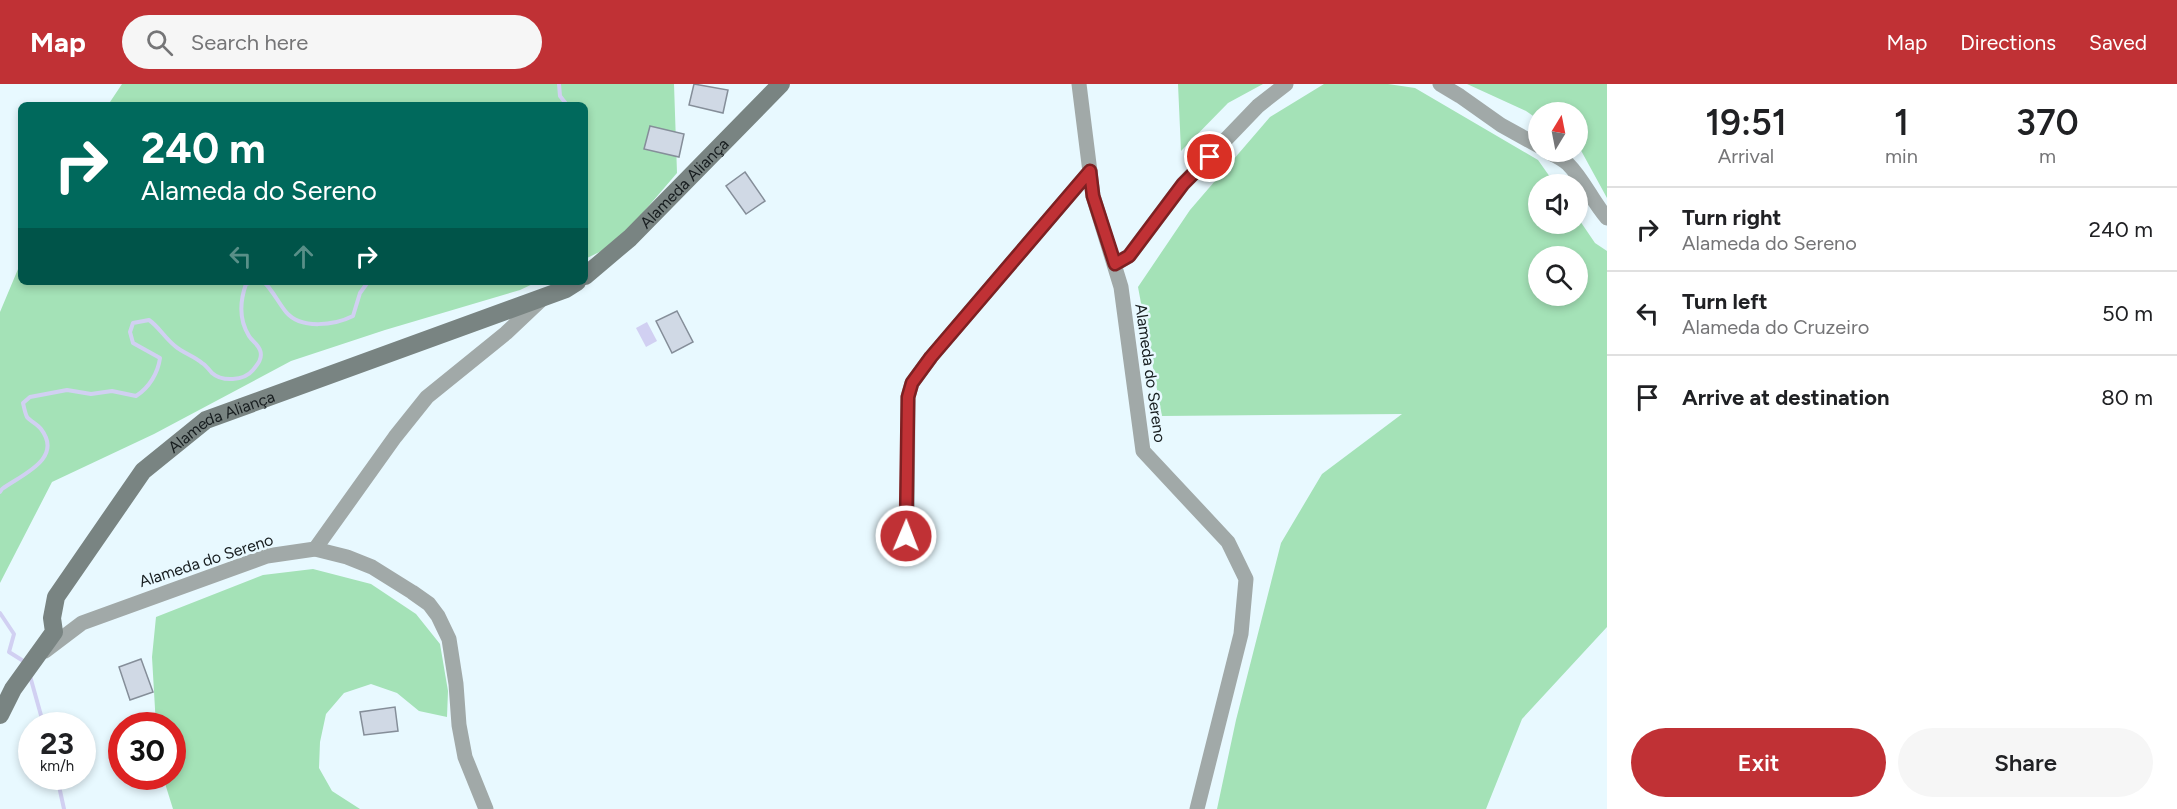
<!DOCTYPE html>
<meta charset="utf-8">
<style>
:root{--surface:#fff;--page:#f6f6f6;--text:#202124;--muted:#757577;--line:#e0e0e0;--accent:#c03135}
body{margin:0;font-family:Figtree,sans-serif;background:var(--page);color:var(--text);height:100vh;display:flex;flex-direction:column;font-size:22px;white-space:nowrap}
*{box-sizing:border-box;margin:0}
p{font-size:20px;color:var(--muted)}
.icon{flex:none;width:33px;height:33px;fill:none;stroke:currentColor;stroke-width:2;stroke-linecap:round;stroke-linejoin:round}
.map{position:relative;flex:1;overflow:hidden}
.panel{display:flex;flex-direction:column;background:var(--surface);width:570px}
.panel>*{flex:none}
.hud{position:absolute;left:18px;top:18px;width:570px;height:183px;border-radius:9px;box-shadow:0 3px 9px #0003;background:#00695c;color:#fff;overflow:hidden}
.needle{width:39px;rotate:10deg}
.tools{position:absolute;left:1528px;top:18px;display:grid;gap:12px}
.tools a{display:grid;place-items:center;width:60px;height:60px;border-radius:50%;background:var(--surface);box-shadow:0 3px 9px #0003;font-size:30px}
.speed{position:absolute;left:18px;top:628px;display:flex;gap:12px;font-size:30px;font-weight:700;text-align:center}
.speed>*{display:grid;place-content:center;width:78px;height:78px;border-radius:50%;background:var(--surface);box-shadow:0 3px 9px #0003;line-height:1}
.speed small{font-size:15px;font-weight:400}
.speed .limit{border:9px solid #d22;background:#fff;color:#111}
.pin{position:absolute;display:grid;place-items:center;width:51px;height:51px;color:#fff;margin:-26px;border:3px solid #fff;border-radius:50%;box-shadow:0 2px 6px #0007}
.me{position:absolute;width:66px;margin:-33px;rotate:1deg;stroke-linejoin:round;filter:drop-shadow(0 0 4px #0008)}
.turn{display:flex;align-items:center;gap:21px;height:126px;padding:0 24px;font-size:27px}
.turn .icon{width:78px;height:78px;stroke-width:2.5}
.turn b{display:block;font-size:42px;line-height:51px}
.lanes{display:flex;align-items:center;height:57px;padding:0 24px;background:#0003;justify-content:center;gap:30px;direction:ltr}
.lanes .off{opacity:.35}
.eta{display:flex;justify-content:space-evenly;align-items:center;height:102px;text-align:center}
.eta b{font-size:36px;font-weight:600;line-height:42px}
.action{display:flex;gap:12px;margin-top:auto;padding:12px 24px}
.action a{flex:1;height:69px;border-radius:36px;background:var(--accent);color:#fff;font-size:24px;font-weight:600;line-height:69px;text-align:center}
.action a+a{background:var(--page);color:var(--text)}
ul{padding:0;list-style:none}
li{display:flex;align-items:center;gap:18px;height:84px;padding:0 24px;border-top:2px solid var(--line)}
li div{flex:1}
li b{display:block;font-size:22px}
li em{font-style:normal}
header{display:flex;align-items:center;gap:36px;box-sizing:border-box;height:84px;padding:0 30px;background:var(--accent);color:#fff}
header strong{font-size:28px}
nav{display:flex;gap:33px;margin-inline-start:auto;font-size:21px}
.search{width:420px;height:54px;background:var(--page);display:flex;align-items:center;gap:15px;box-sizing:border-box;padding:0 21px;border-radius:33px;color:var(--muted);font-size:22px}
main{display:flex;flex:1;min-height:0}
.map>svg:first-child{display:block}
.green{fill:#a4e2b7;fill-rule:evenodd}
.water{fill:#d1d0f2}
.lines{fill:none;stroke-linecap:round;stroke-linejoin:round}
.stream{stroke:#d1d0f2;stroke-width:4}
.building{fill:#d0d9e5;stroke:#858e99;stroke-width:1.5}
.street{stroke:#a1a9a8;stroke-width:15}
.secondary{stroke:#798482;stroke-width:18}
.route-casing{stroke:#7d2022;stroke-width:15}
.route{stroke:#c03135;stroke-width:10}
.labels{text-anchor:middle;stroke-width:5;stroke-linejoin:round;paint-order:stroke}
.street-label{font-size:16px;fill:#171d1f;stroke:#e8f9ff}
</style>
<header>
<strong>Map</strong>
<div class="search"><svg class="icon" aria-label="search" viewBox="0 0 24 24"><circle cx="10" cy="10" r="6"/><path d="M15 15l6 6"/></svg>Search here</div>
<nav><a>Map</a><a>Directions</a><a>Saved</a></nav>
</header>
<main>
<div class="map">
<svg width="1607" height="725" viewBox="0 0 1607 725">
<rect width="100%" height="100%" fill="#e8f9ff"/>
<g class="green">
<polygon points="122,0 674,0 677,89 616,160 585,175 585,21 108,21"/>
<polygon points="1178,0 1263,0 1228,19 1181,67"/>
<path d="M1324,0H1388L1415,4L1538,76L1555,100H1539V140H1578V134L1595,159L1607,167V543L1522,635L1486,725H1217L1236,636L1281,459L1322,390L1402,330L1162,332L1138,203L1190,126L1270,33ZM1578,172V212H1539V172Z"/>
<polygon points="1467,0 1607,0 1607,114 1578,61 1578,28 1539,28 1539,36 1526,27"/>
<polygon points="21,178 21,198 537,198 520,206 385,246 291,277 154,350 52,398 0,499 0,228"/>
<polygon points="313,485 371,500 416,530 440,560 448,607 447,633 419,627 397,609 371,600 344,609 326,630 320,658 319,684 332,707 360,725 173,725 163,693 172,693 172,642 156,642 152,573 156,533 263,491"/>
</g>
<polygon class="water" points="647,238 657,257 646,263 636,244"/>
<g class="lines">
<g class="stream">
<polyline points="559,0 560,12 567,21"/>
<path d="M264,198C273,207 278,218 286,228C301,246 335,241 353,232L360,209L368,198"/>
<path d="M0,408L2,405C21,391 64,375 41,345C37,340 30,337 27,333C25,329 24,323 23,319L30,313L67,306L91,310L112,307L136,312C149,304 158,289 160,274L133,259L130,248L133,239L149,236C159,243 165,254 175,262C183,269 194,272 202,279C206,281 208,285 212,289C222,298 244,297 253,286C258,280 263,274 260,266C258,260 252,257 249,252C239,236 240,217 246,200L253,198"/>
<polyline points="0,529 14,550 9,568 25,578"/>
<polyline points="30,592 44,642"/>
<polyline points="57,693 64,725"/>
</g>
</g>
<g class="building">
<polygon points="694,0 728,6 723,29 689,21"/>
<polygon points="650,42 684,50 679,73 644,65"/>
<polygon points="745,88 765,117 746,130 726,102"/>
<polygon points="677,227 693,258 672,269 656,237"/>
<polygon points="141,575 153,608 130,616 119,583"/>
<polygon points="395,623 398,647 364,651 360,628"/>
</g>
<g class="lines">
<g class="street">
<polyline points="1079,0 1093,112 1121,203 1143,367 1228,458 1246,495 1241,550 1197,725"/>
<polyline points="1440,0 1460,12 1501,41 1539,62"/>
<path d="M1548,68C1554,71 1563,75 1568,80C1584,96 1592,117 1607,134"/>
<polyline points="1115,180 1129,172 1183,100 1258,22 1286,0"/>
<polyline points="907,452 908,313 912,299 931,273 1090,87"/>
<polyline points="315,465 395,353 427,313 506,249 542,215"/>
<polyline points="45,567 82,539 267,472 315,465 347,473 372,483 412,508 429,520 438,532 449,555 456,600 459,641 465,673 486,725"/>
</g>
<g class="secondary">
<path id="s1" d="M585,192L630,154L781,0"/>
<path id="s2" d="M0,631L13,605L54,548L52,534L56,513L143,387L206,336L566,205L577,198"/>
</g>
</g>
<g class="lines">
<defs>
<polyline id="route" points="906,452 908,313 912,299 931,273 1090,87 1093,112 1115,180 1129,172 1183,100 1210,73"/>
</defs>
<use href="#route" class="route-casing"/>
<use href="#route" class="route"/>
</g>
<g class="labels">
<g class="street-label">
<text dy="6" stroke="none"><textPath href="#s1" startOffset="136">Alameda Aliança</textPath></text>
<text transform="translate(1151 289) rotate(82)" y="6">Alameda do Sereno</text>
<text dy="6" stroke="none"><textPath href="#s2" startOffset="382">Alameda Aliança</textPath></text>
<text transform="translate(206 476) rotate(-18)" y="6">Alameda do Sereno</text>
</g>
</g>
</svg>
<div class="tools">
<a><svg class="needle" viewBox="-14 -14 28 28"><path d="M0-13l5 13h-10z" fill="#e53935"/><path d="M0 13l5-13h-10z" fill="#757577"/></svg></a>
<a><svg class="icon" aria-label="sound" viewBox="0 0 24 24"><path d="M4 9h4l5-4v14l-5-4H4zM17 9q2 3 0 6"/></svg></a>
<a><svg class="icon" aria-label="search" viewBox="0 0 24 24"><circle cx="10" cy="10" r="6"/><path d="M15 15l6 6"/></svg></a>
</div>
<div class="speed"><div>23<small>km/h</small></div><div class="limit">30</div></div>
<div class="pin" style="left:1210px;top:73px;background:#d93025"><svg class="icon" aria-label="arrive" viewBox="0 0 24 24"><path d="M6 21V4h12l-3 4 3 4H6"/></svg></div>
<svg class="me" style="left:906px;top:452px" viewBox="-20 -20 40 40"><circle r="17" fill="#c03135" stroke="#fff" stroke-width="3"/><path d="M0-11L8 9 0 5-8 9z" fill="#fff"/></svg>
<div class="hud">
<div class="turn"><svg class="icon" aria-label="right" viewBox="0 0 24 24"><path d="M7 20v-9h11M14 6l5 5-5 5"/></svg><div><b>240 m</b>Alameda do Sereno</div></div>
<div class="lanes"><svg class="icon off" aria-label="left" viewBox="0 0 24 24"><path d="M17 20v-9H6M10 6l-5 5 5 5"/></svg><svg class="icon off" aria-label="ahead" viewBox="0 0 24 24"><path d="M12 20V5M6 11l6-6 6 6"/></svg><svg class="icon" aria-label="right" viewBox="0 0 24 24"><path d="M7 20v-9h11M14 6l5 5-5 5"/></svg></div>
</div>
</div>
<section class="panel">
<div class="eta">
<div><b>19:51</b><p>Arrival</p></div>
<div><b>1</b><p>min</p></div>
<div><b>370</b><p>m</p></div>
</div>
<ul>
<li><svg class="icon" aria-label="right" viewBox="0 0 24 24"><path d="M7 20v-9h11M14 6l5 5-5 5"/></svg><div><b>Turn right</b><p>Alameda do Sereno</p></div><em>240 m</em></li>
<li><svg class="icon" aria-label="left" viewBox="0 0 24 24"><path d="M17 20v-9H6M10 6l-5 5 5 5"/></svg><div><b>Turn left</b><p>Alameda do Cruzeiro</p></div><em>50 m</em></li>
<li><svg class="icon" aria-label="arrive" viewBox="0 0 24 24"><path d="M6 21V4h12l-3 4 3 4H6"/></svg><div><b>Arrive at destination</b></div><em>80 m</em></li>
</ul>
<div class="action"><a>Exit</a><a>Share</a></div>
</section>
</main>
